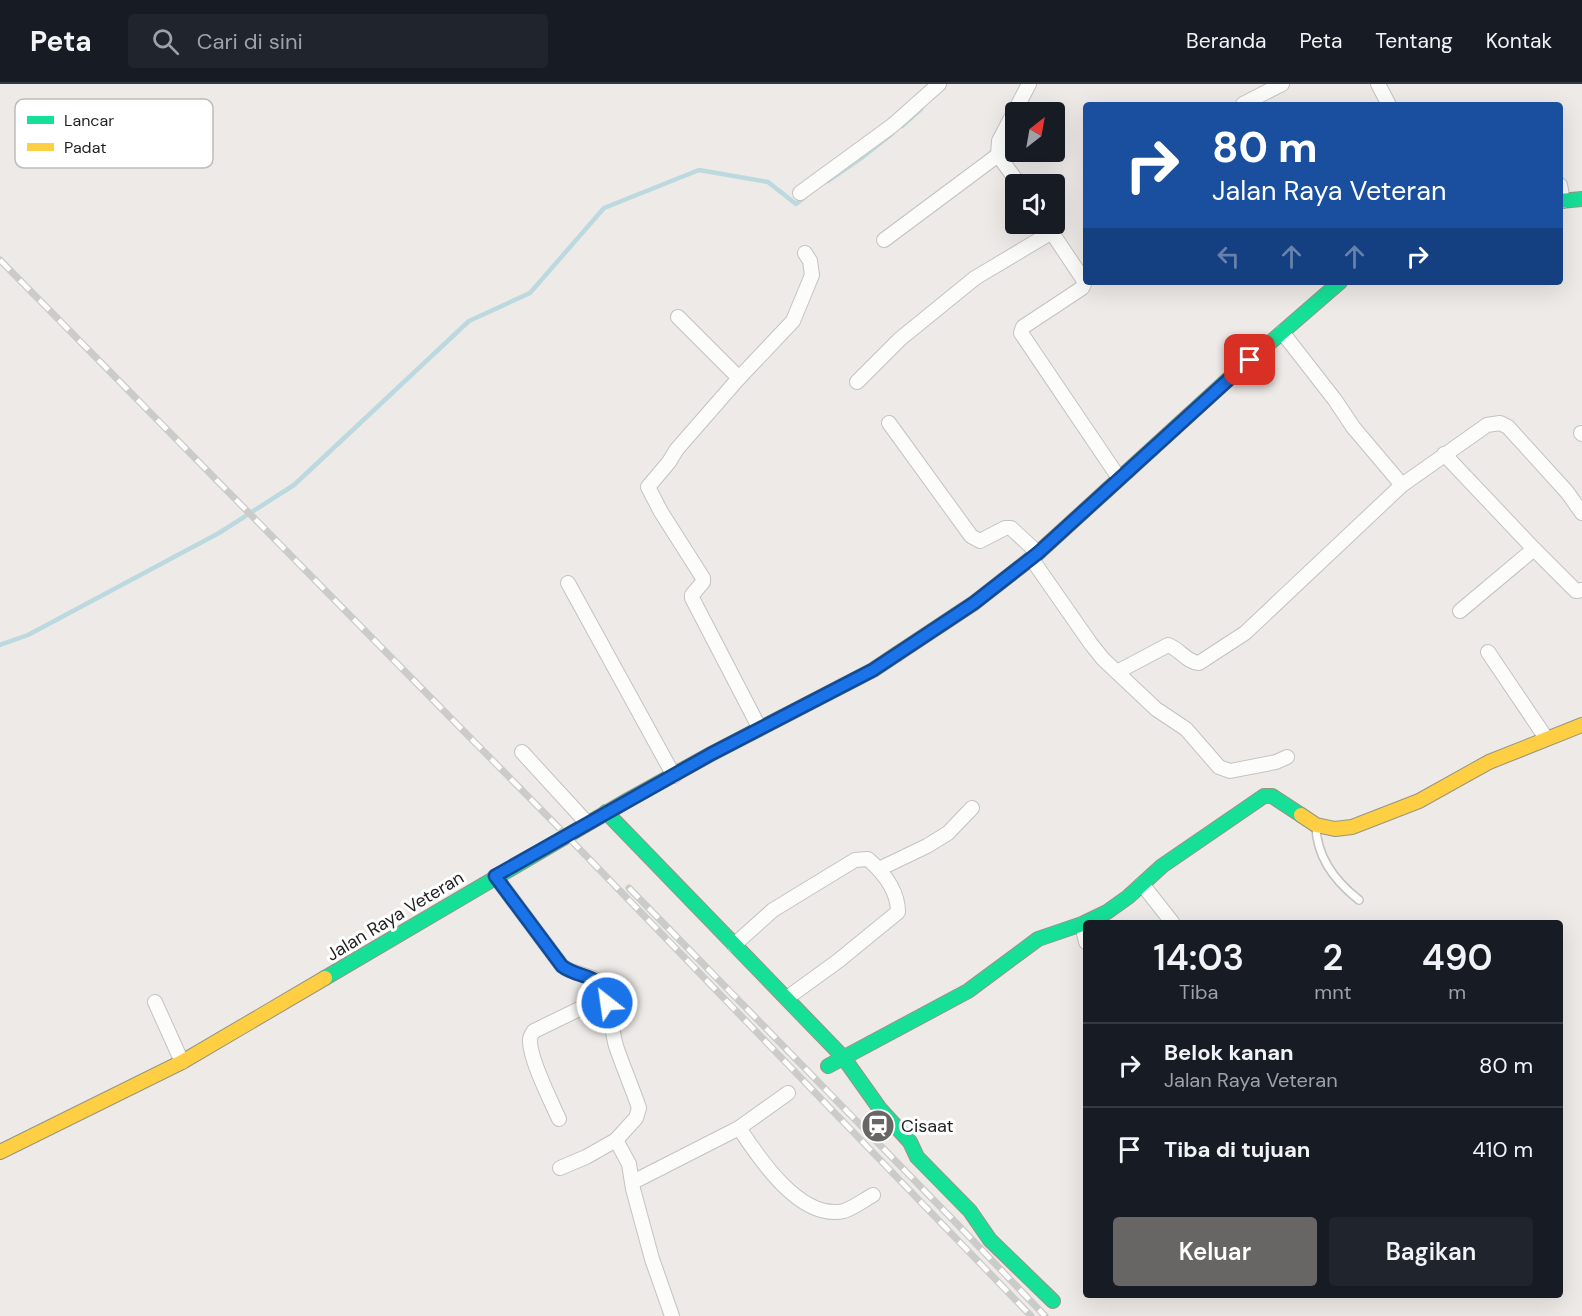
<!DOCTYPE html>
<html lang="id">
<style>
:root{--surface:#171b24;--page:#20242c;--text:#f1f3f6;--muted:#9ea1a6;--line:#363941;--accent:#676665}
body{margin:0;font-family:"DM Sans",sans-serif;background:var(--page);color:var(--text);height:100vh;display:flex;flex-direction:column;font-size:22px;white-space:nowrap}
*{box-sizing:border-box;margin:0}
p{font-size:20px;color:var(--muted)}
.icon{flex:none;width:33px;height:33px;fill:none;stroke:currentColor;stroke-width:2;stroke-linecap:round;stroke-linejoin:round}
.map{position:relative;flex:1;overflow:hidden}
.sheet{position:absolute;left:1083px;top:836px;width:480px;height:378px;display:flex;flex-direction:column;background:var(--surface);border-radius:6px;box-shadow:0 6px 24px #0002}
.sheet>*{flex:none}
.guide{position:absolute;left:1083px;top:18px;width:480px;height:183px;border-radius:6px;box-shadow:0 6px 24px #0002;background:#1a4fa0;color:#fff;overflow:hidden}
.needle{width:39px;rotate:31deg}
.buttons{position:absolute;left:1005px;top:18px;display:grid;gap:12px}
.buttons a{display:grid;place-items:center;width:60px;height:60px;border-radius:6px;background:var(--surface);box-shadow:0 6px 24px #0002;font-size:30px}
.pin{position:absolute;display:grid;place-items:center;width:51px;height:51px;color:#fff;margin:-26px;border-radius:12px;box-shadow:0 3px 9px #0006}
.me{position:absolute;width:66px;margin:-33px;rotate:330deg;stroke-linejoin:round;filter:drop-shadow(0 0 4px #0008)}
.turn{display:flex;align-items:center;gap:21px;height:126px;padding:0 30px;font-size:27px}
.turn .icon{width:78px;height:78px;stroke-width:2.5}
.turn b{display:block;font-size:42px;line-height:51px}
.lanes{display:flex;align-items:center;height:57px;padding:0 30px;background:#0003;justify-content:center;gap:30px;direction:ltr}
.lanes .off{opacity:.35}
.eta{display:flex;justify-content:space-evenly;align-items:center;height:102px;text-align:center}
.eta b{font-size:36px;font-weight:600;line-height:42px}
.cta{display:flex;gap:12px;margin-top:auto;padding:12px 30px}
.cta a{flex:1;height:69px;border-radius:6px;background:var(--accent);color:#fff;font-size:24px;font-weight:600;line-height:69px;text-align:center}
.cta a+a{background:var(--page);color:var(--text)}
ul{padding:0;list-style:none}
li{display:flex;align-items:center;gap:18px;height:84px;padding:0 30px;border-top:2px solid var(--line)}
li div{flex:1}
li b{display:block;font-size:22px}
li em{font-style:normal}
header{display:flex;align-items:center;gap:36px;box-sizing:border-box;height:84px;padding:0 30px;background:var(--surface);border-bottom:2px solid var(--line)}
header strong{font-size:28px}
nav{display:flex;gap:33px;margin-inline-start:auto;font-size:21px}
.search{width:420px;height:54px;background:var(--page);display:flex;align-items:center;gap:15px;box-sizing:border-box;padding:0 21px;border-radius:6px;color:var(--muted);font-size:22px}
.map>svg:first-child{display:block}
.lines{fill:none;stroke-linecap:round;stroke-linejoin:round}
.stream{stroke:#bcd9df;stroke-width:4.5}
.lane-casing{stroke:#c4c3c2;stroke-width:10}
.street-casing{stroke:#c4c3c2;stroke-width:16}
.fast-casing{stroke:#969580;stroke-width:16}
.slow-casing{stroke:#969580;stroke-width:16}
.lane{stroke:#fcfcfb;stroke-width:7}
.street{stroke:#fcfcfb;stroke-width:14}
.fast{stroke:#16e098;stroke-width:14}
.slow{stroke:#ffcf43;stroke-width:14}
.rail-casing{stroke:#cbcbca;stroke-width:7}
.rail{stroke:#fff;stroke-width:4.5;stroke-dasharray:14;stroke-linecap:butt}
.route-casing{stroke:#114b97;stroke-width:15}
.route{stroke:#1a73e8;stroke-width:10}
.labels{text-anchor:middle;stroke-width:6;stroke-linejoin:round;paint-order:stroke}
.street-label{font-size:18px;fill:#1f1f1f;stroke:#fff}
.poi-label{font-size:18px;fill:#1f1f1f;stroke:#fff;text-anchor:start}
.key{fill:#fff;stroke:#bcbcbc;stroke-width:1.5}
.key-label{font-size:16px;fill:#1f1f1f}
</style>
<header>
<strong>Peta</strong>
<div class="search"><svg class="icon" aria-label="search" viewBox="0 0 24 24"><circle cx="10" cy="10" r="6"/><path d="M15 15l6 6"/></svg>Cari di sini</div>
<nav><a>Beranda</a><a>Peta</a><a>Tentang</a><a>Kontak</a></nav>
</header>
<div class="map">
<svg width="1582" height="1232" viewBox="0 0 1582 1232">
<rect width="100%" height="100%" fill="#edeae7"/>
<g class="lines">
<g class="stream">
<polyline points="902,42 921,25"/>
<polyline points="828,97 860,75 893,49"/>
<polyline points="0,561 28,551 219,449 294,401 469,237 530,209 604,124 699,86 768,98 796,120 806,112"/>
</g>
<defs>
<path id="lane" d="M1316,743C1317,774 1336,798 1359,816"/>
<g id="street">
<polyline points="1378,0 1389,21"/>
<polyline points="1243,20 1282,0"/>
<polyline points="1019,100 998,71 999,57 1029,0"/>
<polyline points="1560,101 1563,117"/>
<polyline points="800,109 893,41 939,0"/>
<polyline points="1046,140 1083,195 1084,200 1082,204 1023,243 1021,249 1119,394"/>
<polyline points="884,156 998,71"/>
<polyline points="678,233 739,294"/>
<polyline points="1282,248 1335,316 1353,343 1402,401"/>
<polyline points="857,298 900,255 975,194 1052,148"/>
<polyline points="889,339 971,452 980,457 1005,444 1011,444 1038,469"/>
<polyline points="1581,349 1582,350"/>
<polyline points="1444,370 1534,465"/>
<polyline points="1031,474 1091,560 1103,575 1156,625 1186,645 1219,683 1230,687 1276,678 1287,673"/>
<polyline points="568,499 674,692"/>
<polyline points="1460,527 1534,465 1576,507 1582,506"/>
<polyline points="1488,568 1546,654"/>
<path d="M1117,588L1168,561C1180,565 1186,578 1199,579L1245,549L1402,401L1487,341L1500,339L1508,343L1567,408L1582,429"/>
<polyline points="760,645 692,514 692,511 703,498 703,494 661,428 648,403 669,378 677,365 739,294 793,237 812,191 810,177 805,169"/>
<polyline points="522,668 587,739"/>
<polyline points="879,785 927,762 948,749 972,724"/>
<path d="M495,792L562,882C572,890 593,891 600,899C610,912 611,946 616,962C623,983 632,1003 639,1024L636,1034L616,1056L629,1080L633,1105L652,1175L672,1232"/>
<polyline points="1142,800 1172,838"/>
<polyline points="1082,840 1086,858"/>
<path d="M734,861L773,826L855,776L868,775C884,789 898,806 898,828L838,877L787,914"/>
<polyline points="155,918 182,978"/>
<path d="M559,1035C551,1017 529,974 530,956C530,952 532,950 534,947L606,912"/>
<path d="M739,1044C759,1074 800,1137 844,1127C853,1124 864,1116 873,1111"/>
<polyline points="560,1084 586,1073 616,1056"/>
<polyline points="633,1098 739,1044 788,1009"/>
</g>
<g id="fast">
<polyline points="1560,117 1582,115"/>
<polyline points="1107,406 1234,290 1340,198"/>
<polyline points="606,728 843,973 880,1025 910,1058 917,1073 970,1127 990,1156 1053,1217"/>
<polyline points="325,894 628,716 711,670 873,586 897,570"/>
<polyline points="828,982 968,907 1038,855 1082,840 1107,828 1128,813 1162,782 1264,712 1272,712 1301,731"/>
</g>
<g id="slow">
<polyline points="897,570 974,519 1038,469 1107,406"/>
<polyline points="1301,731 1316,741 1335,745 1352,743 1419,717 1489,678 1582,641"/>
<polyline points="0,1068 182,978 325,894"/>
</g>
</defs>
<use href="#lane" class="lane-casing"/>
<use href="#street" class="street-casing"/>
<use href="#fast" class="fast-casing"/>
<use href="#slow" class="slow-casing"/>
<use href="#lane" class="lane"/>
<use href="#street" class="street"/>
<use href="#fast" class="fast"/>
<use href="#slow" class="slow"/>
<defs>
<g id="rail">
<polyline points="0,176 566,751 1031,1232"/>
<polyline points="629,804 961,1144 1045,1232"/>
</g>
</defs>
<use href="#rail" class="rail-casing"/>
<use href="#rail" class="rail"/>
</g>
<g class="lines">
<defs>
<path id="route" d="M607,919C605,888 580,896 562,882L495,792L711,670L873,586L974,519L1038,469L1250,276"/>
</defs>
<use href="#route" class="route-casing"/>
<use href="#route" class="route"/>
</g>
<defs>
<symbol id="station-disc" viewBox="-11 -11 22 22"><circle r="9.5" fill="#676665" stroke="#fff"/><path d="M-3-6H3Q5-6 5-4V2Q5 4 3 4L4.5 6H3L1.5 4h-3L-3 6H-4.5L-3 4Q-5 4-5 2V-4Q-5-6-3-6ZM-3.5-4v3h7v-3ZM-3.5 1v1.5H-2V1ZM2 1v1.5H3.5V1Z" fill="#fff"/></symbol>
</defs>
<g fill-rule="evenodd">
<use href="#station-disc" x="859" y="1023" width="38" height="38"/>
</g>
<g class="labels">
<g class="street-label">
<text transform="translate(395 832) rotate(-31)" y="6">Jalan Raya Veteran</text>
</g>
<g class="poi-label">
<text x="901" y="1048">Cisaat</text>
</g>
</g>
<rect x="15" y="15" width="198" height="69" rx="9" class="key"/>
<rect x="27" y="32" width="27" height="8" fill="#16e098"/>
<rect x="27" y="59" width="27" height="8" fill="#ffcf43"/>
<g class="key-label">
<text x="64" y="42">Lancar</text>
<text x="64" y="69">Padat</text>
</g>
</svg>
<div class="buttons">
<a><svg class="needle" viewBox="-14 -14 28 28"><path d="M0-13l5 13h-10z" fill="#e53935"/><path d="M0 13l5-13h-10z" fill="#9ea1a6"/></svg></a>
<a><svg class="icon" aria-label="sound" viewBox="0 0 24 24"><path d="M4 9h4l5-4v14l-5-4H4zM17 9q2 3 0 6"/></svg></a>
</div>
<div class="pin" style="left:1250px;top:276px;background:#d93025"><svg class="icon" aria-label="arrive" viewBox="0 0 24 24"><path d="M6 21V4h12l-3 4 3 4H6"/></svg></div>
<svg class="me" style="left:607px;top:919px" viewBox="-20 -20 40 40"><circle r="17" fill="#1a73e8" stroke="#fff" stroke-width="3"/><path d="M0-11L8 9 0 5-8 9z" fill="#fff"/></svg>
<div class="guide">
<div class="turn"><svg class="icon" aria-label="right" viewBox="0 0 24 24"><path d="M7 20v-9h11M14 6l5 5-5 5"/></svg><div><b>80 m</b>Jalan Raya Veteran</div></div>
<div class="lanes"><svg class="icon off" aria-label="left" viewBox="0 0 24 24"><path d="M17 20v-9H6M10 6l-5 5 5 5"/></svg><svg class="icon off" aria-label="ahead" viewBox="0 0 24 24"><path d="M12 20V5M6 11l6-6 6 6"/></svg><svg class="icon off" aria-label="ahead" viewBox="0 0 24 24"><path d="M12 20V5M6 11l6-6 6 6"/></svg><svg class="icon" aria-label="right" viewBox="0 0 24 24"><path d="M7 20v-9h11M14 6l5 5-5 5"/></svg></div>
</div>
<section class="sheet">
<div class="eta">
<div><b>14:03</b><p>Tiba</p></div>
<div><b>2</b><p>mnt</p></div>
<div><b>490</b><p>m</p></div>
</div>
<ul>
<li><svg class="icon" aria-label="right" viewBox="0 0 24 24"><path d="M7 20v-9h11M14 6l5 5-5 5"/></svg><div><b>Belok kanan</b><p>Jalan Raya Veteran</p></div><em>80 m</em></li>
<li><svg class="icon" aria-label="arrive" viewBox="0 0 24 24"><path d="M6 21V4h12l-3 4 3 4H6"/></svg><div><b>Tiba di tujuan</b></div><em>410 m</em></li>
</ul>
<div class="cta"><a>Keluar</a><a>Bagikan</a></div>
</section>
</div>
